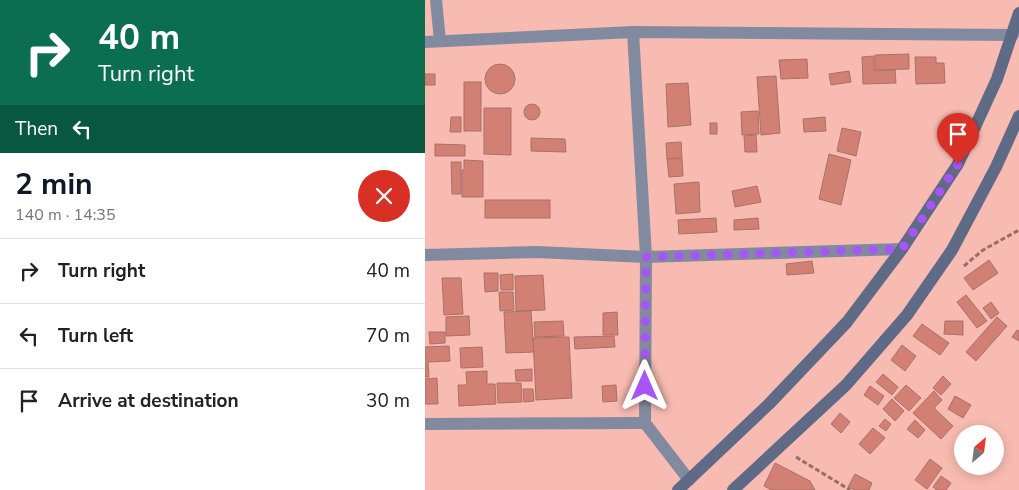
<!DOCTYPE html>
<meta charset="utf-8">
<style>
:root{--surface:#fff;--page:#f6f6f6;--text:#222;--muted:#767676;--line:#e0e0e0;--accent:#111827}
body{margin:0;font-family:"Nunito Sans",sans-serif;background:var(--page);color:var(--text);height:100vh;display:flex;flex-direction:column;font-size:19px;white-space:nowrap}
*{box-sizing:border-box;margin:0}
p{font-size:16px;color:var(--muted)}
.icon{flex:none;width:28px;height:28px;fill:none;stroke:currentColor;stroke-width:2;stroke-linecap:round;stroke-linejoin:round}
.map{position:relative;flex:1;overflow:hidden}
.details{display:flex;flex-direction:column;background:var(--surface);width:425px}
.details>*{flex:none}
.hud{background:#0b6e4f;color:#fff;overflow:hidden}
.needle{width:32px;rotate:28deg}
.fabs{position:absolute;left:529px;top:425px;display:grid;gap:10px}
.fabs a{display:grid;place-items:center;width:50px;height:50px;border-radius:50%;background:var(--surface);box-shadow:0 2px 12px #0003;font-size:25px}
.pin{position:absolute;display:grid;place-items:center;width:42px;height:42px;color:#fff;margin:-51px -21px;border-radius:50% 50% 50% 0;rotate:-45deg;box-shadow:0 0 5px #0007}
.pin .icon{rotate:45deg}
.me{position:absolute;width:55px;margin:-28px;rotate:0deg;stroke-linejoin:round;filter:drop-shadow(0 0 4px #0008)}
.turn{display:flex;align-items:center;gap:18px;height:105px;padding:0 15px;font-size:22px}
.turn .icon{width:65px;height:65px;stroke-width:2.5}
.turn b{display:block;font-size:35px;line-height:42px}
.then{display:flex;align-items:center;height:48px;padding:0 15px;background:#0003;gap:10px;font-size:19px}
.round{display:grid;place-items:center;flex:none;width:52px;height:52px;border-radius:26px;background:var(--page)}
.head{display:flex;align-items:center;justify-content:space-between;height:85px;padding:0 15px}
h1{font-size:30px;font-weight:700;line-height:38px;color:var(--accent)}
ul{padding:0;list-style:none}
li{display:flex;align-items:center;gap:15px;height:65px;padding:0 15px;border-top:1px solid var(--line)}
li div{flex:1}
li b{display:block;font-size:19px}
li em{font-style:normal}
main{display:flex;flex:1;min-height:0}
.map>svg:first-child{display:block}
.building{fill:#d28074;stroke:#a87168}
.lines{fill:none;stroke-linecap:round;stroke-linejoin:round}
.path{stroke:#996e67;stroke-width:3;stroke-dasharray:5 2.5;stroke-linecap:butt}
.street{stroke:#828a9f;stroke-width:12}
.secondary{stroke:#5f6a87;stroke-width:12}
.route{stroke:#a855f7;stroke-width:9;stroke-dasharray:0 16.2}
</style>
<main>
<section class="details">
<div class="hud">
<div class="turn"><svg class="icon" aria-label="right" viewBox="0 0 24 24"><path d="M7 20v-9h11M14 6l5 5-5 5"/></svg><div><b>40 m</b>Turn right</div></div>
<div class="then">Then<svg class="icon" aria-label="left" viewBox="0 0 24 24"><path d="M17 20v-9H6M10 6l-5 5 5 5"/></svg></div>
</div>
<div class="head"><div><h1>2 min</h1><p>140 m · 14:35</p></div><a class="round" style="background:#d93025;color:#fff"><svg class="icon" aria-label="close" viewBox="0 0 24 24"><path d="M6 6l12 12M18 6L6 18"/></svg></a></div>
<ul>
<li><svg class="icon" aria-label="right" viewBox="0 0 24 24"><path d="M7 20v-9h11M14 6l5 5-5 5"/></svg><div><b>Turn right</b></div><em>40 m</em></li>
<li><svg class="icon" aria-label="left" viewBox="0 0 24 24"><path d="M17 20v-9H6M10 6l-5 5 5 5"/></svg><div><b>Turn left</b></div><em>70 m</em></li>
<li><svg class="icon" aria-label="arrive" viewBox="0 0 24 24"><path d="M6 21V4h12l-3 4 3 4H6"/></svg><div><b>Arrive at destination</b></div><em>30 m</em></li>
</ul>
</section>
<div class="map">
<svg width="594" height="490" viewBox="0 0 594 490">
<rect width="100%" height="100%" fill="#f8bbb2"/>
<g class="building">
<polygon points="484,54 484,69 450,70 450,55"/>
<polygon points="449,56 449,71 470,70 471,83 438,84 437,57"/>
<polygon points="490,57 511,57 511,63 519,63 520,83 491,84"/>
<polygon points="382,59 383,78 356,79 354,60"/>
<circle cx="75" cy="79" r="15"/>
<polygon points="424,71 426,82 406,85 404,74"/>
<rect x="0" y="74" width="10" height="11"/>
<polygon points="351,76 355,133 336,135 332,77"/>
<rect x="39" y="82" width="17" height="49"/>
<polygon points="263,83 266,125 243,127 241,84"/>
<circle cx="107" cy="112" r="8"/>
<polygon points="59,108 86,108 86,155 59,154"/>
<polygon points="333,111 334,134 317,135 316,112"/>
<polygon points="26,117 36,117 36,132 25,132"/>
<polygon points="400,117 401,131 379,132 378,119"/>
<rect x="285" y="123" width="7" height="11"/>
<polygon points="417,128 436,132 431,156 412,151"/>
<polygon points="331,135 332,152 320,152 319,136"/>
<polygon points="106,138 140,139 141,152 106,151"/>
<polygon points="256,142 257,158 242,159 241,143"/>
<polygon points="10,144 40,145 40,156 10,156"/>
<polygon points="404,154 426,160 416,205 394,199"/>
<polygon points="257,158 258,176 244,177 242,159"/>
<polygon points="39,160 58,161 58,197 37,197 37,170 39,170"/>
<polygon points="26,162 36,162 36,194 27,194"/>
<polygon points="274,182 275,212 251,214 249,184"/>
<polygon points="332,186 336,202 310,207 307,191"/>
<rect x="60" y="200" width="65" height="18"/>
<polygon points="291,218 292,232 254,234 253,220"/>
<polygon points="333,218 334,229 309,230 309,220"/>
<polygon points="564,260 573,273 548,290 539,278"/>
<polygon points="387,261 389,273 362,275 361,264"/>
<polygon points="59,273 73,273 73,291 60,292"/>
<polygon points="88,274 88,290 76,290 75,275"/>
<polygon points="118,275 120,310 91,311 90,276"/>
<polygon points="17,278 36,278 38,314 19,315"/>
<polygon points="74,292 88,292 89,310 75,311"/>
<polygon points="541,295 562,321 552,328 532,302"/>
<polygon points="566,302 574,313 566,319 558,308"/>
<polygon points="106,311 109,352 81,353 79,312"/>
<polygon points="192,312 193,335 178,335 178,313"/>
<polygon points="44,316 45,335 21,336 21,317"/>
<polygon points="572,317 582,326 551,361 541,352"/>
<polygon points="138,321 139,336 110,337 109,322"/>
<polygon points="520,321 538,321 538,335 519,334"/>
<polygon points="497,324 524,343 515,355 488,336"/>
<polygon points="592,330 594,331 594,341 587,337"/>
<polygon points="4,332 20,332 20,343 5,344"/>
<polygon points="189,336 190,347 150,349 149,337"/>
<polygon points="144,337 147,398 111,400 108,338"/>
<polygon points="477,345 491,356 480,371 466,360"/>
<polygon points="24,346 25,361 3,362 4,377 0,377 0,347"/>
<polygon points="57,347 58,367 36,368 35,348"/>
<polygon points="107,369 107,381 91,381 90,370"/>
<polygon points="62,371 62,384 70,384 71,404 34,406 33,385 42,385 41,372"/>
<polygon points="458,374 473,387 467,395 451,382"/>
<polygon points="518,376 526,384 516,395 508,388"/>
<polygon points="12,378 13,404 0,404 0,379"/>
<polygon points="72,383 96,383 97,402 73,403"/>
<polygon points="191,385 192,401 178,402 177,386"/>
<polygon points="481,385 496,398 484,411 469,398"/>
<polygon points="445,386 459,396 453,405 439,395"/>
<polygon points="98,389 108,389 109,401 99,402"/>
<polygon points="509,391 517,400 509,408 528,426 516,439 488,413"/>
<polygon points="530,396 546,405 538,418 523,409"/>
<polygon points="467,399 479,411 470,421 458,409"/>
<polygon points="415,413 425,422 416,433 406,424"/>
<polygon points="460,419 466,424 461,431 454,426"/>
<polygon points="490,420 500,430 493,438 482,429"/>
<polygon points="448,428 460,438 445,454 434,444"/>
<polygon points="505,459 517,468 502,489 490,480"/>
<polygon points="350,463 385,481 390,490 346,490 339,486"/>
<polygon points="430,474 447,483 444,490 430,490 423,487"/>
<polygon points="516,476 526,483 521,490 512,490 508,487"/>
</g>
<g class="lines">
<g class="path">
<polyline points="539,266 558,250 594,230"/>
<polyline points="371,457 425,490"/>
</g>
<g class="street">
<polyline points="11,0 15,41"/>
<polyline points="208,32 221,257 220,423 264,480"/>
<polyline points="0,42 208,32 588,35"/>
<polyline points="0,255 112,252 221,257 477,249"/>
<polyline points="0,424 220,423"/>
</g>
<g class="secondary">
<polyline points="253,490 344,404 422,322 477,249 533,164 572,79 594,13"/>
<polyline points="308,490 421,385 482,315 527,250 571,167 594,116"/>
</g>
</g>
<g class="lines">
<polyline class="route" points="220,386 221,257 477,249 533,164"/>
</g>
</svg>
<div class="fabs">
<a><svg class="needle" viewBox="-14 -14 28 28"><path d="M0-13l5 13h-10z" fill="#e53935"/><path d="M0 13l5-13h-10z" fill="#767676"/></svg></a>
</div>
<div class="pin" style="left:533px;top:164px;background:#d93025"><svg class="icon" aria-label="arrive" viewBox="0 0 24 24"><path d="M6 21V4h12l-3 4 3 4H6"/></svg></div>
<svg class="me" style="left:220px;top:386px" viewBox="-20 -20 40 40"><path d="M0-17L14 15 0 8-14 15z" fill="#a855f7" stroke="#fff" stroke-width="4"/></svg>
</div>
</main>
